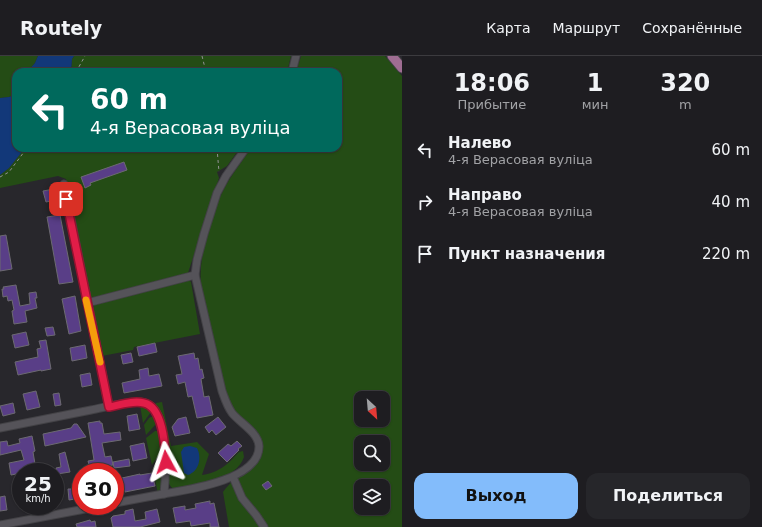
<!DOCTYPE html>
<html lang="ru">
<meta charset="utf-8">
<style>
:root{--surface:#1e1d21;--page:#26262a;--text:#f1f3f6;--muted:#a1a2a5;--line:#3c3b3f;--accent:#83bcfb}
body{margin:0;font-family:"DejaVu Sans",sans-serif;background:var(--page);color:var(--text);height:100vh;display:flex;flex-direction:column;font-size:15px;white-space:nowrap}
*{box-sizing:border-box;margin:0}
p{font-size:13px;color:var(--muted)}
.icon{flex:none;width:22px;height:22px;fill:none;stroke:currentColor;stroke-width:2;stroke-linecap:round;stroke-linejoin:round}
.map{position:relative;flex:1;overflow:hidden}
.sheet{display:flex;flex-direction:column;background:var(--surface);width:360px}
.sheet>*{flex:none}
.banner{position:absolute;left:12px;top:12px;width:330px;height:84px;border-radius:12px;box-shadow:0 1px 3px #0004,0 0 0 1px var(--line);background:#00695c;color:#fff;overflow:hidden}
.needle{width:26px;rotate:154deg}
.tools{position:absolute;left:354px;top:335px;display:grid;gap:8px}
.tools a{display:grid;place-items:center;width:36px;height:36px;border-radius:8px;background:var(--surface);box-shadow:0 1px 3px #0004,0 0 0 1px var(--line);font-size:20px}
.speed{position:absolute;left:12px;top:407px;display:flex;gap:8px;font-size:20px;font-weight:700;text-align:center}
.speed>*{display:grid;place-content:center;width:52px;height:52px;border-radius:50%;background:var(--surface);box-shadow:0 1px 3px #0004,0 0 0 1px var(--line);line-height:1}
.speed small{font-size:10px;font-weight:400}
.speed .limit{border:6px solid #d22;background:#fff;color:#111}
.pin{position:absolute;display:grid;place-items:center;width:34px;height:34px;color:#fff;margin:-17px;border-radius:8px;box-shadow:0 2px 6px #0006}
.me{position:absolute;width:44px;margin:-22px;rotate:355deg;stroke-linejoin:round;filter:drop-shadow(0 0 3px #0008)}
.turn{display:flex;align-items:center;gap:14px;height:84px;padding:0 12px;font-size:18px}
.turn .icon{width:52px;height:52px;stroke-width:2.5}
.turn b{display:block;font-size:28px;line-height:34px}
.eta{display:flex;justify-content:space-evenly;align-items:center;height:68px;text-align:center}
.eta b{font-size:24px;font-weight:600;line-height:28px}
.primary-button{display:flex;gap:8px;margin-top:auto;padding:8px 12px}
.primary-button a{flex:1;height:46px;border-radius:12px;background:var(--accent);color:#111;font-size:16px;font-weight:600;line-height:46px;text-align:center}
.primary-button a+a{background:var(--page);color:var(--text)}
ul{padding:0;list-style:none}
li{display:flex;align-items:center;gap:12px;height:52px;padding:0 12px}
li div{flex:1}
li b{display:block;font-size:15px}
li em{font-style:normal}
header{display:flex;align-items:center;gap:24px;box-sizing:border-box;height:56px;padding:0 20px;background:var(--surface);border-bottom:1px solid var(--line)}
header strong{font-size:19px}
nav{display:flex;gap:22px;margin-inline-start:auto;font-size:14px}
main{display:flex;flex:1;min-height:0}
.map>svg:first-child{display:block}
.green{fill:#244c15;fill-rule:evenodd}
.water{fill:#123879}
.building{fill:#593e87;stroke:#6c6a71}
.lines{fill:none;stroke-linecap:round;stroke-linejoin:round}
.minor-casing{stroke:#434246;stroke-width:9}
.major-casing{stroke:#434246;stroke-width:11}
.path{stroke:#939296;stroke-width:1;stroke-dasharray:3 3;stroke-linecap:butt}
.minor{stroke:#555359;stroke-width:7}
.major{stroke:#9f6d92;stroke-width:9}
.route-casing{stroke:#92132f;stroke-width:10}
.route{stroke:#e11d48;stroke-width:7}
.slow{stroke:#f59e0b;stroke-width:7}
</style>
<header>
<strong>Routely</strong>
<nav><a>Карта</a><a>Маршрут</a><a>Сохранённые</a></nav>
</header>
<main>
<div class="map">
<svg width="402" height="471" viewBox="0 0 402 471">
<rect width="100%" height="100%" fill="#28272c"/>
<g class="green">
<polygon points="0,0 38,0 35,7 27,16 16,16 16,38 9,41 0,42"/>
<polygon points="74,0 291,0 287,16 71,16 72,3"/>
<path d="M301,0H385L402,20V471H229L223,436C226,432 230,427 234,424C246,415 263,405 261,387L232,351L225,336L201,229C198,202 211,157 224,133C231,119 242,106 251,92H338V16H296ZM361,342H383V364H361ZM361,386H383V408H361ZM361,430H383V452H361Z"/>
<polygon points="25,92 240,92 227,110 217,116 219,122 188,217 91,243 88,239 66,123 58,120 0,132 0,119 9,112"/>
<polygon points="189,224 191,226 200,278 134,291 133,294 102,300 93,254 94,249"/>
<path d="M162,346L171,390L197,386L209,398L202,419C220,416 227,409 239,396L243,395L244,401C237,424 195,429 174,433C164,428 169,411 169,401C167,383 160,366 155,349L156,347Z"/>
<polygon points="140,349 143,349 151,354 151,356 143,367"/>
<polygon points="153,360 155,363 156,368 146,379 144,369 149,362"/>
<polygon points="155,375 158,375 161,380 162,398 158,400 152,409 146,382"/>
<polygon points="156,405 159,405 162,408 162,431 158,436 159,443 153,413"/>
</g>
<g class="water">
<polygon points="38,0 74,0 72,3 71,16 27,16 35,7"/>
<polygon points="16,38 16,92 25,92 9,112 0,119 0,42 9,41"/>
<path d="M190,390L197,392C202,402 199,415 188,419L184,417L181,396L184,391Z"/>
</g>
<g class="building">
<polygon points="124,106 127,114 90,127 91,129 85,132 81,121"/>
<polygon points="54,133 56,144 46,146 43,135"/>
<polygon points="60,159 73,226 59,228 47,161"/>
<polygon points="6,179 12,213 0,215 0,180"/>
<polygon points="16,229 20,250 30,248 29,237 36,236 37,242 35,242 37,252 25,255 27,266 14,268 12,255 14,254 12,244 8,245 7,240 3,241 2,233 4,233 3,231"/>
<polygon points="75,240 81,275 69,278 62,243"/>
<polygon points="53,271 55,279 47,280 45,272"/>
<polygon points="26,276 29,289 15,292 12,279"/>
<polygon points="46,284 51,313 41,315 41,314 18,319 15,306 38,301 37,293 41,292 39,285"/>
<polygon points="155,287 157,296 139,300 137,291"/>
<polygon points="85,289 87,302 72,305 70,292"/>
<polygon points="131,297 133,306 123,308 121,299"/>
<polygon points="194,297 195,303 198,302 200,314 202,313 204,322 201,323 204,341 209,340 213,359 197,362 192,340 188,341 185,326 178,328 176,319 182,318 178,300"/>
<polygon points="148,312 149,320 159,318 162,330 124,337 122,327 140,323 139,314"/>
<polygon points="90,317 92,329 82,331 80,319"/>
<polygon points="36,335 40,351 27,354 23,338"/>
<polygon points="59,337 61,349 55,350 53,338"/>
<polygon points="13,347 15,357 3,360 0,350"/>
<polygon points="137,358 140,373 129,375 127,360"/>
<polygon points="186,361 190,377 175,380 172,371 178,363"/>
<polygon points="218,361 226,371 216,379 212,374 209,377 205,371"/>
<polygon points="100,365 100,367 102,367 104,378 120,376 121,384 102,387 105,401 111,400 113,409 90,413 88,405 94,404 88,367"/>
<polygon points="74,368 77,368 86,381 45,390 43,378 71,372"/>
<polygon points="32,380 35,395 33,396 36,414 11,419 9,407 24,404 21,394 0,399 0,386 7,385 8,390 20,387 19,383"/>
<polygon points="237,385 242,390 238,393 239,394 227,406 218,397 228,388 231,390"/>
<polygon points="144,387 147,402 133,405 130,390"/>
<polygon points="65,396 70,416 57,418 56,412 61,411 59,398"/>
<polygon points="129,403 130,410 114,412 113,406"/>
<polygon points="152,417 155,430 125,436 122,422 140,418 140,419"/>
<polygon points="268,425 272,430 266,434 262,429"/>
<polygon points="75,428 78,429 80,431 81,442 69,444 68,433 72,433 73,429"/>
<polygon points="5,440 7,454 0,455 0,441"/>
<polygon points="210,445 210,448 214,447 219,471 210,471 210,467 191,470 190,465 176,467 173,452 185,450 185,454 196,452 195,448"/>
<polygon points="133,453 135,465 146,463 145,456 157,453 160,466 140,471 113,471 111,462 113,460 125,458 125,455"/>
<polygon points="90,464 91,466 95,465 96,471 77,471 76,468"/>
</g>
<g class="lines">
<defs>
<g id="minor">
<polyline points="292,16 296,0"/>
<polyline points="64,128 109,351"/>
<polyline points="87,247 195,219"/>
<path d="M0,372C30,366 60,360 91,354C106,351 123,346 139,346C143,346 147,347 151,350C168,362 166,419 164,438"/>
<polyline points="233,421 242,442 256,459 264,471"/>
<path d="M115,447C131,444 147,441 163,438C187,434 260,424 259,390C258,376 240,367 232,357C227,350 225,343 222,335L195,219L197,204L204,178L217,137L226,120L246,92"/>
<polyline points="0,469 101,450"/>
</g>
<polyline id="major" points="392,0 402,12"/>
</defs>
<use href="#minor" class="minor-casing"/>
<use href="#major" class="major-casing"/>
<g class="path">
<polyline points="202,0 206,16"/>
<polyline points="76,16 85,0"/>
<polyline points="217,92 219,116"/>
<polyline points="0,121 9,116 27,92"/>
</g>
<use href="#minor" class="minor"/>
<use href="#major" class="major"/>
</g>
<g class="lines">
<defs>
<path id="route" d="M66,143L109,351C120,349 133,344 144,347C163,351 165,390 166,406"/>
</defs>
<use href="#route" class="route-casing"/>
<use href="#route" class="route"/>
<polyline class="slow" points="86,244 100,306"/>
</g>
</svg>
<div class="tools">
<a><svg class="needle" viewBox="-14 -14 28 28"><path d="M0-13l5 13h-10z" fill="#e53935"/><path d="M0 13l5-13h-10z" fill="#a1a2a5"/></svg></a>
<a><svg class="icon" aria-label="search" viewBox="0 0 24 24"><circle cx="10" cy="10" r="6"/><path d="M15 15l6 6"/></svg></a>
<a><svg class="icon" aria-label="layers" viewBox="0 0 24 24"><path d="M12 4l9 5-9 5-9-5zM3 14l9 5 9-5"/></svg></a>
</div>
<div class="speed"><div>25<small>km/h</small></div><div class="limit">30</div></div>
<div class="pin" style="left:66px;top:143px;background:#d93025"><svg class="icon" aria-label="arrive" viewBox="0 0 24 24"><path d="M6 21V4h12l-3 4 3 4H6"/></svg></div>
<svg class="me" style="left:166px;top:406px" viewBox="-20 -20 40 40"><path d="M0-17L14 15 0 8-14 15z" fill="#e11d48" stroke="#fff" stroke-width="4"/></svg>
<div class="banner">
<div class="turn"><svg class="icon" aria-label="left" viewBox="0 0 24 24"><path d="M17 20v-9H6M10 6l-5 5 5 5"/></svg><div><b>60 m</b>4-я Верасовая вуліца</div></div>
</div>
</div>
<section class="sheet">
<div class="eta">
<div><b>18:06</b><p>Прибытие</p></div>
<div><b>1</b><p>мин</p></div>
<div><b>320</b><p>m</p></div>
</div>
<ul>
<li><svg class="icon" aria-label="left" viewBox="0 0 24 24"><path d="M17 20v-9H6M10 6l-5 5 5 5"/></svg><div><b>Налево</b><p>4-я Верасовая вуліца</p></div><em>60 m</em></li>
<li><svg class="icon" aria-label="right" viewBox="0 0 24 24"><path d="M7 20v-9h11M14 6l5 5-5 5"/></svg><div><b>Направо</b><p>4-я Верасовая вуліца</p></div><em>40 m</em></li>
<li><svg class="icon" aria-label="arrive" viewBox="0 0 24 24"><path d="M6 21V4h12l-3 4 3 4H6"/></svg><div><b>Пункт назначения</b></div><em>220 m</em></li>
</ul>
<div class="primary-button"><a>Выход</a><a>Поделиться</a></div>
</section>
</main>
